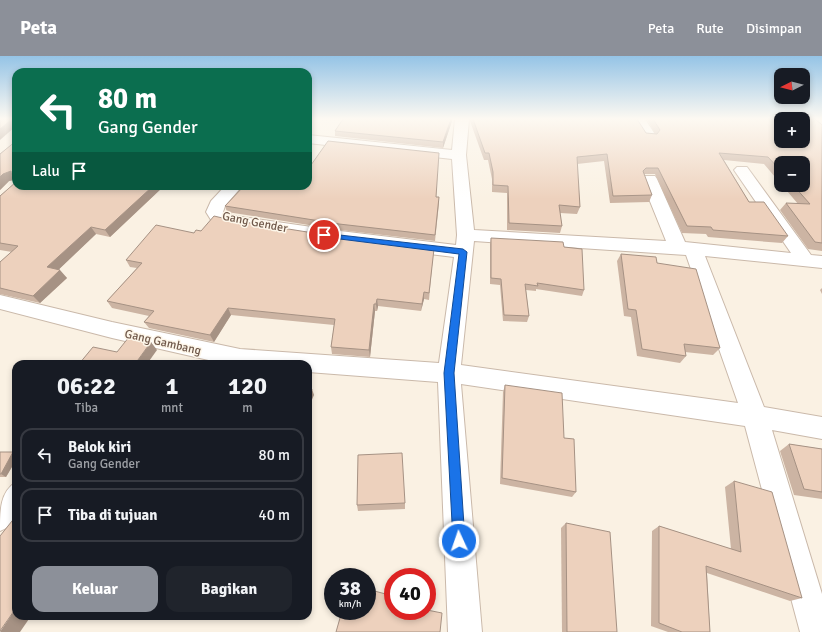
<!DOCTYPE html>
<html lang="id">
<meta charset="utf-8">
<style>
:root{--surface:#171b24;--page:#20242c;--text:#f1f3f6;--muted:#9ea1a6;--line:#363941;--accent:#8c9099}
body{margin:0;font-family:Signika,sans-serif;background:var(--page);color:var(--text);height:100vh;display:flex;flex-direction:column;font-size:15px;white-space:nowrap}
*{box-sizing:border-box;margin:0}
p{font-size:13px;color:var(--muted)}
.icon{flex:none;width:22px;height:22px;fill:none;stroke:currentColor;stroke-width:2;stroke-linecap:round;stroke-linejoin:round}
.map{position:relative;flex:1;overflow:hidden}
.sheet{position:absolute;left:12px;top:304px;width:300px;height:260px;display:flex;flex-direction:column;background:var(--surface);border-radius:12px;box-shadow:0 2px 6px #0003}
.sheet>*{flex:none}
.banner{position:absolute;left:12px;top:12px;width:300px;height:122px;border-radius:12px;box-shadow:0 2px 6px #0003;background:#0b6e4f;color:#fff;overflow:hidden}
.needle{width:26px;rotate:264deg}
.fabs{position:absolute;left:774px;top:12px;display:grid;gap:8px}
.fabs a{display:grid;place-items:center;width:36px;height:36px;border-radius:8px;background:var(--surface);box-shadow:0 2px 6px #0003;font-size:20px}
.speed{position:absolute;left:324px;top:512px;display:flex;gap:8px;font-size:20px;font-weight:700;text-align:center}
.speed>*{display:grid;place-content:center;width:52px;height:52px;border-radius:50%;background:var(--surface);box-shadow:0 2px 6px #0003;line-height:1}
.speed small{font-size:10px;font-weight:400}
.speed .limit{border:6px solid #d22;background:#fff;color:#111}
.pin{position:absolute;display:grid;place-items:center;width:34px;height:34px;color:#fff;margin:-17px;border:2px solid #fff;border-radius:50%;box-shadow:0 1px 4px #0007}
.me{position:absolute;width:44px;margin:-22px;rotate:357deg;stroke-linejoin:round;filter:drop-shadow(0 0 3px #0008)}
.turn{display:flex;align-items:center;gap:14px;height:84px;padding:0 20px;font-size:18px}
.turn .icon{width:52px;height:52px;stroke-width:2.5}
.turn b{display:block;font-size:28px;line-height:34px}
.then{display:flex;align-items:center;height:38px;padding:0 20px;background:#0003;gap:8px;font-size:15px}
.eta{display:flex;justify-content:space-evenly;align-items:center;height:68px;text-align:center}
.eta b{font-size:24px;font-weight:800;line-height:28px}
.primary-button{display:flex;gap:8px;margin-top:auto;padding:8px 20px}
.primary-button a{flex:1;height:46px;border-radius:12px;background:var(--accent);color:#fff;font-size:16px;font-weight:800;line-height:46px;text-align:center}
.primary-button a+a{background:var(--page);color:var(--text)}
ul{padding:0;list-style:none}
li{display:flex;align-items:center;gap:12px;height:54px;margin:0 8px 6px;padding:0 12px;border:2px solid var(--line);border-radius:12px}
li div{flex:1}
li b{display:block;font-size:15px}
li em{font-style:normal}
header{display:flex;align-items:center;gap:24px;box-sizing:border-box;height:56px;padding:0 20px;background:var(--accent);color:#fff}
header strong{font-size:19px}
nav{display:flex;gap:22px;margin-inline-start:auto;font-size:14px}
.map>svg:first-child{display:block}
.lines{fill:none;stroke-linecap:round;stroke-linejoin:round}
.minor-casing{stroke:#cab9aa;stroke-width:2}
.minor{fill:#fff;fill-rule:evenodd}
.wall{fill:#ccb4a3}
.shaded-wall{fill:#a69284}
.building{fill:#edd1bd;stroke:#a69284;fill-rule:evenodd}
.route{fill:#1a73e8;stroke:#114b97}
.labels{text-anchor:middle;stroke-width:3;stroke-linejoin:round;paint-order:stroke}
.street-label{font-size:12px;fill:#70594b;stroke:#fdf6e9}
</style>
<header>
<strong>Peta</strong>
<nav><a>Peta</a><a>Rute</a><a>Disimpan</a></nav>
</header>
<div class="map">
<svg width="822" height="576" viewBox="0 0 822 576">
<rect width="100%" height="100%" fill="#faf1e3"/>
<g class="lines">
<defs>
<g id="minor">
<path d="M455,63H469L466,99L474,174L666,185L641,123L643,120H655L657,123L685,186L791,197L734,114L737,111H747L811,199L822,200V212L705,200L764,351L822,361V383L772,374L822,538V576H800L745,370L461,328L482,576H448L438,326L308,316V308H226L112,282L0,253V239L112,266L240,293L439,307L454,201L340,187L234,170L211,164L206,156L211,145L225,130H242L225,150L223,156L235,160L340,175L456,189L457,179L452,103L308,87V79L452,94ZM474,185L686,199L738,347L461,309Z"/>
<polygon points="631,63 645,63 656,80 654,83 644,83"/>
<path d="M16,426C16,447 23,466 0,475C0,454 0,436 16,426Z"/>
</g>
</defs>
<use href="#minor" class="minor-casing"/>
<use href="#minor" class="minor"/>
</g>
<g class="wall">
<polygon points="343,63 452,63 452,65 443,92 335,80 335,75"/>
<polygon points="471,63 655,78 647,63 815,63 821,68 822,69 822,195 808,193 780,154 786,147 798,148 782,129 803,129 781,107 781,128 764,108 724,104 749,146 788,180 782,187 708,181 706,178 682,177 655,118 644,118 652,139 649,146 610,147 604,105 577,108 580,151 577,158 560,157 562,170 560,177 507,174 507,137 492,136 492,123 488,104 484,104 470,65"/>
<polygon points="16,85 16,130 164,130 110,181 96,178 58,214 67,222 40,247 0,238 0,206 12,196 0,194 0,140 16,126 14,124 9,125 0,134 0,98"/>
<polygon points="436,141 439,147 435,185 340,174 227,156 225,150"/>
<polygon points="231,164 433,200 429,244 424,243 421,255 378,250 377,255 375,255 370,301 332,298 331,291 334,269 231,259 214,286 149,272 144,266 149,260 112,252 107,245 137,212 130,211 126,204 194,177"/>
<polygon points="491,182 564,191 584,234 582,240 536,233 536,235 526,234 529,260 527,266 503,265 500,229 490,228 490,188"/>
<polygon points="621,198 657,207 720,292 713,299 685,296 686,300 680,307 637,300 631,261 624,260 617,205"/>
<polygon points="822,232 822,238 820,234"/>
<polygon points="505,329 564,382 576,436 572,441 500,428 503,336"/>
<polygon points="789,388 822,393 822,443 794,439 780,395"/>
<polygon points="0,396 13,396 16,397 16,404 6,421 0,421"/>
<polygon points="734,425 802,542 790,545 707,517 710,576 668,576 651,570 652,475 659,470 731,493 725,431"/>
<polygon points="405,447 405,453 358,455 357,449"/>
<polygon points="566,467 617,576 562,576 561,472"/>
</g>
<g class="shaded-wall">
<polygon points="12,63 16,63 16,70 0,84 0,73"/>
<polygon points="451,63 452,63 452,65 443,92 443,86"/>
<polygon points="11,115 12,121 14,124 9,125 0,134 0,121 3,118"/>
<polygon points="153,130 164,130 110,181 105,174"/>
<polygon points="91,171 96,178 53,219 47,211"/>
<polygon points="60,214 67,222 40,247 33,240"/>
<polygon points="424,236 424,243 421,255 422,248"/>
<polygon points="377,243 378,250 377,255 376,248"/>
<polygon points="374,248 375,255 370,301 369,294"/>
<polygon points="228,252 231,259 214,286 210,279"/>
<polygon points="151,286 157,294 147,308 135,308"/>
<polygon points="312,333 314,339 308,353 308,342"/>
<polygon points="13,396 16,397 16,404 6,421 1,418"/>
<polygon points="16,552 16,560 31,560 20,576 0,576"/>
</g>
<g class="building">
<polygon points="0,63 12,63 0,73"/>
<polygon points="343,63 451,63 443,86 335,75"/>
<path d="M473,63H637L646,77L657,78L660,74L653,63H815L821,68L822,69V187L815,186L786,147L810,148L793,129H803V107H781V115L768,101L719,97L749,146H764L788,180L713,174L711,171L687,170L658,112H646L643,115L652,139L613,140L607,98L577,101L580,151L559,149L562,170L509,167L508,130L493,129V116L489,97H485ZM781,63H803V85H781Z"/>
<polygon points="16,85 16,121 12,121 11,115 3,118 0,121 0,98"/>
<polygon points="328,85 439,97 436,141 439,141 435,179 339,168 225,150 244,130 308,130 308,109 311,109"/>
<polygon points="16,126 16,130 153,130 105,174 91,171 47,211 60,214 33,240 0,232 0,206 18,190 0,187 0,140"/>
<polygon points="214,160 231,164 339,181 434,193 429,237 424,236 422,248 377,243 376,248 374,248 369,294 331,291 335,263 228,252 210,279 144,266 154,255 107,245 142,207 126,204 156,169 194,177 196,174 201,175"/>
<polygon points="491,182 563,186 564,191 582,193 584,234 537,227 538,230 525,228 529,260 504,259 501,223 491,222"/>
<polygon points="621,198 656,201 657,207 696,213 720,292 684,288 686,300 642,293 636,254 628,253"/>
<polygon points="129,281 151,286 135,308 79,308 93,291 117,296"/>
<polygon points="505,329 562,337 564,382 574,383 576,436 502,422"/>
<polygon points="308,332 312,333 308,342"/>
<polygon points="789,388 822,393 822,436 804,433"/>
<polygon points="0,396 13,396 1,418 0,418"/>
<polygon points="402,397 405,447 357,449 358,399"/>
<polygon points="734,425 772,436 802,542 706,510 710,576 682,576 659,567 659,470 741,496"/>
<polygon points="16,460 16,552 0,575 0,480"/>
<polygon points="566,467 610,476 617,576 567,576"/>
<polygon points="367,533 393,540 393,555 427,555 427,554 442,557 440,576 336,576 342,555 367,555"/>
</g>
<linearGradient id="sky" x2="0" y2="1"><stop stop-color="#95c4e6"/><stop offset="0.44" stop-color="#fdf9f2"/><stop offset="1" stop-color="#fdf9f2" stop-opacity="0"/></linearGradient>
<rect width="822" height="143" fill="url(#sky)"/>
<polygon class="route" points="322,177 463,193 467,196 454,317 465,485 463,489 459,491 455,489 453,485 444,317 459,198 324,181 321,179"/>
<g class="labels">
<g class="street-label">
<text transform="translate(255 166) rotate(11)" y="4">Gang Gender</text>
<text transform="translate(163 286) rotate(13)" y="4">Gang Gambang</text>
</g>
</g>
</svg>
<div class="fabs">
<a><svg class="needle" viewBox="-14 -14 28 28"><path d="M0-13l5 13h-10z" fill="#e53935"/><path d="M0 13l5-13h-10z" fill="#9ea1a6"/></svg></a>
<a>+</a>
<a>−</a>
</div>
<div class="speed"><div>38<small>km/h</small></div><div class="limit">40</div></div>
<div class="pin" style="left:324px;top:179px;background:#d93025"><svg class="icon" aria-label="arrive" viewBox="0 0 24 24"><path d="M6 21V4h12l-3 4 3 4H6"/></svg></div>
<svg class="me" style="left:459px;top:485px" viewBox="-20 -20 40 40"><circle r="17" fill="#1a73e8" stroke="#fff" stroke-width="3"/><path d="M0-11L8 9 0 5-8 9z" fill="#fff"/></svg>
<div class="banner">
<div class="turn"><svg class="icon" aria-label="left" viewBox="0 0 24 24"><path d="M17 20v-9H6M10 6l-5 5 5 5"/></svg><div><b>80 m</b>Gang Gender</div></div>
<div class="then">Lalu<svg class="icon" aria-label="arrive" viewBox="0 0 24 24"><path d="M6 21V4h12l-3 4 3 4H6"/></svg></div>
</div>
<section class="sheet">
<div class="eta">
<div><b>06:22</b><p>Tiba</p></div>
<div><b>1</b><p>mnt</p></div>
<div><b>120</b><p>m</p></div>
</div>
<ul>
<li><svg class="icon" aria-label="left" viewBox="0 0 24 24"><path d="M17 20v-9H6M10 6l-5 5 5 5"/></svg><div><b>Belok kiri</b><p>Gang Gender</p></div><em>80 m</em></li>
<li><svg class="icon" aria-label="arrive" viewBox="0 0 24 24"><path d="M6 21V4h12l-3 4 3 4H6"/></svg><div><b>Tiba di tujuan</b></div><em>40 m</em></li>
</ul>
<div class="primary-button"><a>Keluar</a><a>Bagikan</a></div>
</section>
</div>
